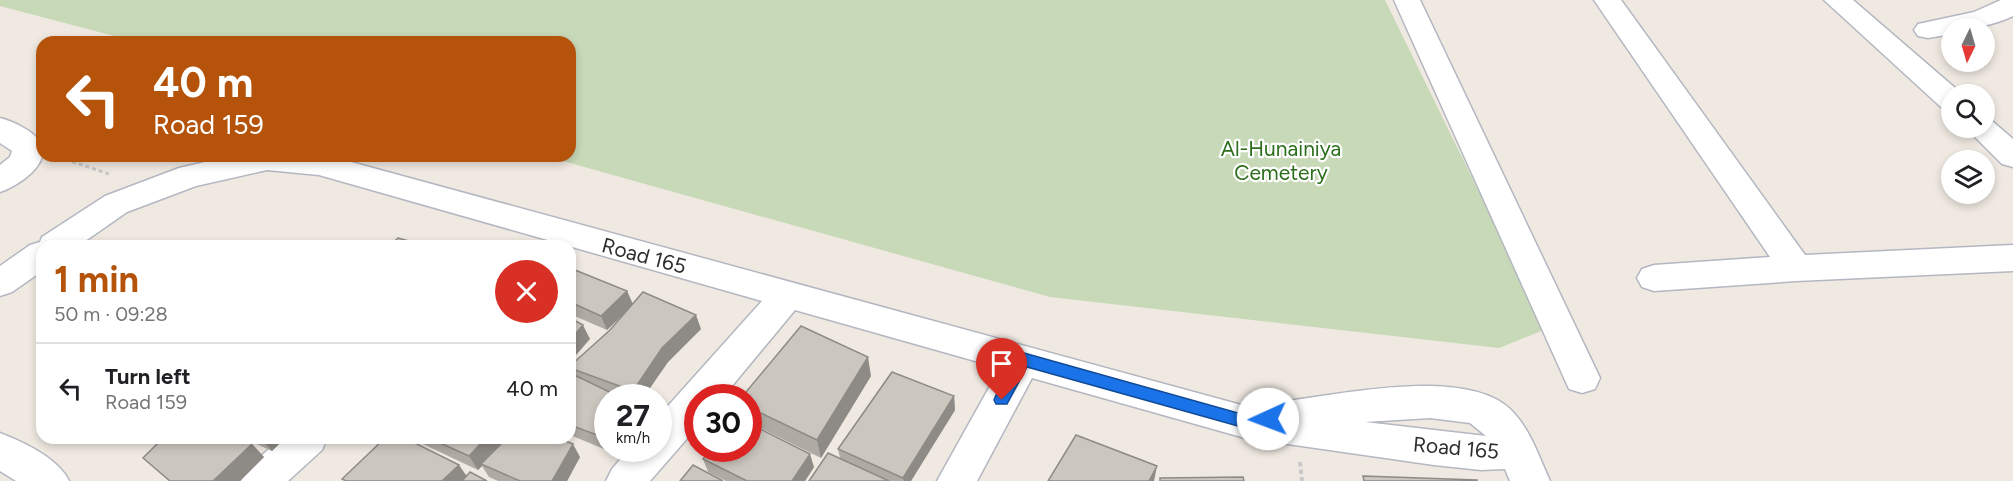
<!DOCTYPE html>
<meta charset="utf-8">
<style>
:root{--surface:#fff;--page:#f2f2f2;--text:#202124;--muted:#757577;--line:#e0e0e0;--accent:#b45309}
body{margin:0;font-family:Figtree,sans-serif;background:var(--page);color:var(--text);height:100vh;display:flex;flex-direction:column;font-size:22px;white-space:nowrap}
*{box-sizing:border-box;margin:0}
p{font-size:20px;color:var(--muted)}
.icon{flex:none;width:33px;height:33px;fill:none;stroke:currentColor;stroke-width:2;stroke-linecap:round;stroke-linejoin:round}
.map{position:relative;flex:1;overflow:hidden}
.details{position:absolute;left:36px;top:240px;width:540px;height:204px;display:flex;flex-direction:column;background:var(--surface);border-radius:18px;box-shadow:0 3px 9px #0003}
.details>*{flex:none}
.guide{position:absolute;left:36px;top:36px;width:540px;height:126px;border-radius:18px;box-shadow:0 3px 9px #0003;background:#b45309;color:#fff;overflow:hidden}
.needle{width:39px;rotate:185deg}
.buttons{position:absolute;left:1941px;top:18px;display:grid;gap:12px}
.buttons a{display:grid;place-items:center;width:54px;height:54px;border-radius:50%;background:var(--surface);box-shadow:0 3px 9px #0003;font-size:30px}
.speed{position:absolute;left:594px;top:384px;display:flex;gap:12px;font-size:30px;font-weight:700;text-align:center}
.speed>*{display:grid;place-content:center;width:78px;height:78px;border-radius:50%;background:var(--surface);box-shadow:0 3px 9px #0003;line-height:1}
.speed small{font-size:15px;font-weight:400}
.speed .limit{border:9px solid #d22;background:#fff;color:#111}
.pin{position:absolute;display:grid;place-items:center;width:51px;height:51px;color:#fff;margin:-62px -26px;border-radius:50% 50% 50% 0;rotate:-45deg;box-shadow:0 0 6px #0007}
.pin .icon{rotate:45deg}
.me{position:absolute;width:66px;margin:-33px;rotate:268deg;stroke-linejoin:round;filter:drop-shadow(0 0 4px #0008)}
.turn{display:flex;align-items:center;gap:21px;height:126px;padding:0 18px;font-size:27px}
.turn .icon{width:78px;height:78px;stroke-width:2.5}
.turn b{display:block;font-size:42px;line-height:51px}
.round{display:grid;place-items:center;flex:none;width:63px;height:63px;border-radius:32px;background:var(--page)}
.headline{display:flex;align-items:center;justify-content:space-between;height:102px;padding:0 18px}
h1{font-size:36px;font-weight:700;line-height:45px;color:var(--accent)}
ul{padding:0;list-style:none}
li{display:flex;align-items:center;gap:18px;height:90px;padding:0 18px;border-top:2px solid var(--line)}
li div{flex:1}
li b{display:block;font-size:22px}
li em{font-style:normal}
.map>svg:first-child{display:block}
.cemetery{fill:#c8d9b8}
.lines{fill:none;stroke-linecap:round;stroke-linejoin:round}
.minor-casing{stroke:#b4b7c1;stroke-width:3}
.path-far1{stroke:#c9c9c9;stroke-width:3;stroke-dasharray:4 3;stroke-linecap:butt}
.path{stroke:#c9c9c9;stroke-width:4;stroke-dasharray:4.5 3;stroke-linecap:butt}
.minor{fill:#fff;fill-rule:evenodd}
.wall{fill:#afaba4}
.shaded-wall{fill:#8e8b86}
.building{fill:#cbc7bf;stroke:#8e8b86;stroke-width:1.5}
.route{fill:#1a73e8;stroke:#114b97;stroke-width:1.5}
.labels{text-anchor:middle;stroke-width:4.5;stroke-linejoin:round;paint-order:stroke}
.park-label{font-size:21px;fill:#2c6e1b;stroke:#fff}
.street-label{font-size:21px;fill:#2e2e2e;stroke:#fff}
</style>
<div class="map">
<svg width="2013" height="481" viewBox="0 0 2013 481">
<rect width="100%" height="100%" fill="#efe9e1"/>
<polygon class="cemetery" points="0,0 1385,0 1546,329 1499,348 1050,297 545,156 570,156 570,42 137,42 0,6"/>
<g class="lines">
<defs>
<g id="minor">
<polygon points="1394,0 1420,0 1600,378 1595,389 1582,393 1569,389"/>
<polygon points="1594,0 1621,0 1805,255 2013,245 2013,271 1796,281 1654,291 1642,287 1637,278 1642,269 1654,265 1770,257"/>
<polygon points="1824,0 1853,0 1962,94 1952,94 1952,111 1942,108"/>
<path d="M2001,0H2013V16C1992,26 1974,28 1952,28V34L1928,38L1918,36L1914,30L1918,24L1974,12Z"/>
<path d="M0,118C12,121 34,131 40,142C53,164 16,187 0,192V165L10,157L12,151L0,143Z"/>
<polygon points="1984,119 1992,121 2013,139 2013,167 2002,164 1966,128 1984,128"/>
<path d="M231,156H329L1245,406L1278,410L1281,405L1294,400C1349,393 1466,368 1510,409C1530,428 1539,457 1550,481H1510L1505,469L1481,470L1434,465L1245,438L1032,378L977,481H937L1000,368L795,310L722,398H698V426L650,481H606L612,469L630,448H658V417L762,301L319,175L267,170L196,186L127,212L78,246H42V271L12,292L0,296V266L30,245L40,242L42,237L105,196L179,168ZM1430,418L1470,423L1486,436L1365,422Z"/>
<path d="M0,433C23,442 58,458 69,481H16L0,471Z"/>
<polygon points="281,438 327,438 322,450 288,481 241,481 247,469"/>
</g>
</defs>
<use href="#minor" class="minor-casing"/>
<polyline class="path-far1" points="59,157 109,174"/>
<polyline class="path" points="1300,462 1302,481"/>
<use href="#minor" class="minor"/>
</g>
<g class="wall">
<polygon points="570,268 627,291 633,304 701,329 668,362 643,398 608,398 608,445 604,449 570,435 570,373 571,373 570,371 570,366 610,330 624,313 607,330 570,314"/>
<polygon points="871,376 821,458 748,422 748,398"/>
<polygon points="954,396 955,410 911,481 809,481 840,458 838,449"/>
<polygon points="244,438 285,438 272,451"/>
<polygon points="410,438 507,438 580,457 567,481 498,481 489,477 482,466 478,470"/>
<polygon points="252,444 264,457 240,481 169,481 143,458"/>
<polygon points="703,459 814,467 805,481 726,481 708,472"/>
</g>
<g class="shaded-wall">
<polygon points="627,291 633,305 607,330 601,316"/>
<polygon points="696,315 701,329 668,362 643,398 636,398 633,391 662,348"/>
<polygon points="583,325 590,339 570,362 570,340"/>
<polygon points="868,357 871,376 821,458 817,440"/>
<polygon points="954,396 955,410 911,481 904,481 903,478"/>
<polygon points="608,425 608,445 604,449 597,435"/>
<polygon points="261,438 285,438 272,451"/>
<polygon points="486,438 507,438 481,464 482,466 478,470 469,456"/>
<polygon points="252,444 264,457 240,481 213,481"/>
<polygon points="573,444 580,457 567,481 552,481"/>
<polygon points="810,454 814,467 805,481 792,481"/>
<polygon points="459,465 468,478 465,481 442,481"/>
<polygon points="1157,466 1154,481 1149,481"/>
</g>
<g class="building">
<polygon points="398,238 427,246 389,246"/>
<polygon points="570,268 627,291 601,316 570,302"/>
<polygon points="643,292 696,315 662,348 633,391 570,368 570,366 610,330"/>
<polygon points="570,318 583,325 570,340"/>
<polygon points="801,326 868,357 817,440 748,407 748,398 741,398"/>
<polygon points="892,372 954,396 903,478 838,449"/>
<polygon points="570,373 622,398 608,398 608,425 597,435 570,425"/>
<polygon points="748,423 810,454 792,481 747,481 703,459 711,448 748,448"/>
<polygon points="1076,435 1157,466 1149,481 1048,481"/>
<polygon points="163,438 241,438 252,444 213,481 170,481 143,458"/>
<polygon points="385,438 405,438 459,465 442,481 346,481 342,479"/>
<polygon points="429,438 486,438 469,456"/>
<polygon points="507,438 558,438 573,444 552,481 520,481 481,464"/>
<polygon points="828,453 889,481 809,481"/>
<polygon points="693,465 723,481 680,481"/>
<polygon points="470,472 487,481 462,481"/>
<polygon points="1363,476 1477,480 1477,481 1364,481"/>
<polygon points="1243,477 1244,481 1160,481 1160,478"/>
</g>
<polygon class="route" points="1024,353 1245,415 1268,412 1276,419 1268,426 1245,428 1027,367 1007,404 996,404 994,400 996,395 1018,355"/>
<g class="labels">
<g class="park-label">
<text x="1281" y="156">Al-Hunainiya<tspan x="1281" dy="24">Cemetery</tspan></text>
</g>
<g class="street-label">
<text transform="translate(644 256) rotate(15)" y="7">Road 165</text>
<text transform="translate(1456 448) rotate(5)" y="7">Road 165</text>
</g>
</g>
</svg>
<div class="buttons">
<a><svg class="needle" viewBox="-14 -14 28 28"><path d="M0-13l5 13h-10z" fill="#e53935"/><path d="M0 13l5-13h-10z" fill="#757577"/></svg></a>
<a><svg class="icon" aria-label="search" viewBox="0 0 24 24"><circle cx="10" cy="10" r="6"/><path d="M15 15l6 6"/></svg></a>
<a><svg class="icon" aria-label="layers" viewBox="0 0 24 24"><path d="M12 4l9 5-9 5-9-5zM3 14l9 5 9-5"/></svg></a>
</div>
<div class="speed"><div>27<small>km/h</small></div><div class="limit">30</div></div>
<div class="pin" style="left:1002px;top:400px;background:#d93025"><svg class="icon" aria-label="arrive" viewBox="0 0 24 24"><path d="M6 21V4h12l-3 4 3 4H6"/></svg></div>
<svg class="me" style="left:1268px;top:419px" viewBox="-20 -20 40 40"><circle r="19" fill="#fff"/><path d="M0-13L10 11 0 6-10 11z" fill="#1a73e8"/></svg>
<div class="guide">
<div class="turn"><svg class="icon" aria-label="left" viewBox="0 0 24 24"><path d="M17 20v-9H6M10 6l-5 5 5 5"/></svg><div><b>40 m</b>Road 159</div></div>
</div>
<section class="details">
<div class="headline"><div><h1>1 min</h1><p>50 m · 09:28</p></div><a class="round" style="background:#d93025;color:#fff"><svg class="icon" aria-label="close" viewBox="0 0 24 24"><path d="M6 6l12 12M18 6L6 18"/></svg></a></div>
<ul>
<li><svg class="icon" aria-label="left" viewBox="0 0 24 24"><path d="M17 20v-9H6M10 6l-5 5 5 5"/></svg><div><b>Turn left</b><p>Road 159</p></div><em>40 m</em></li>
</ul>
</section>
</div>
